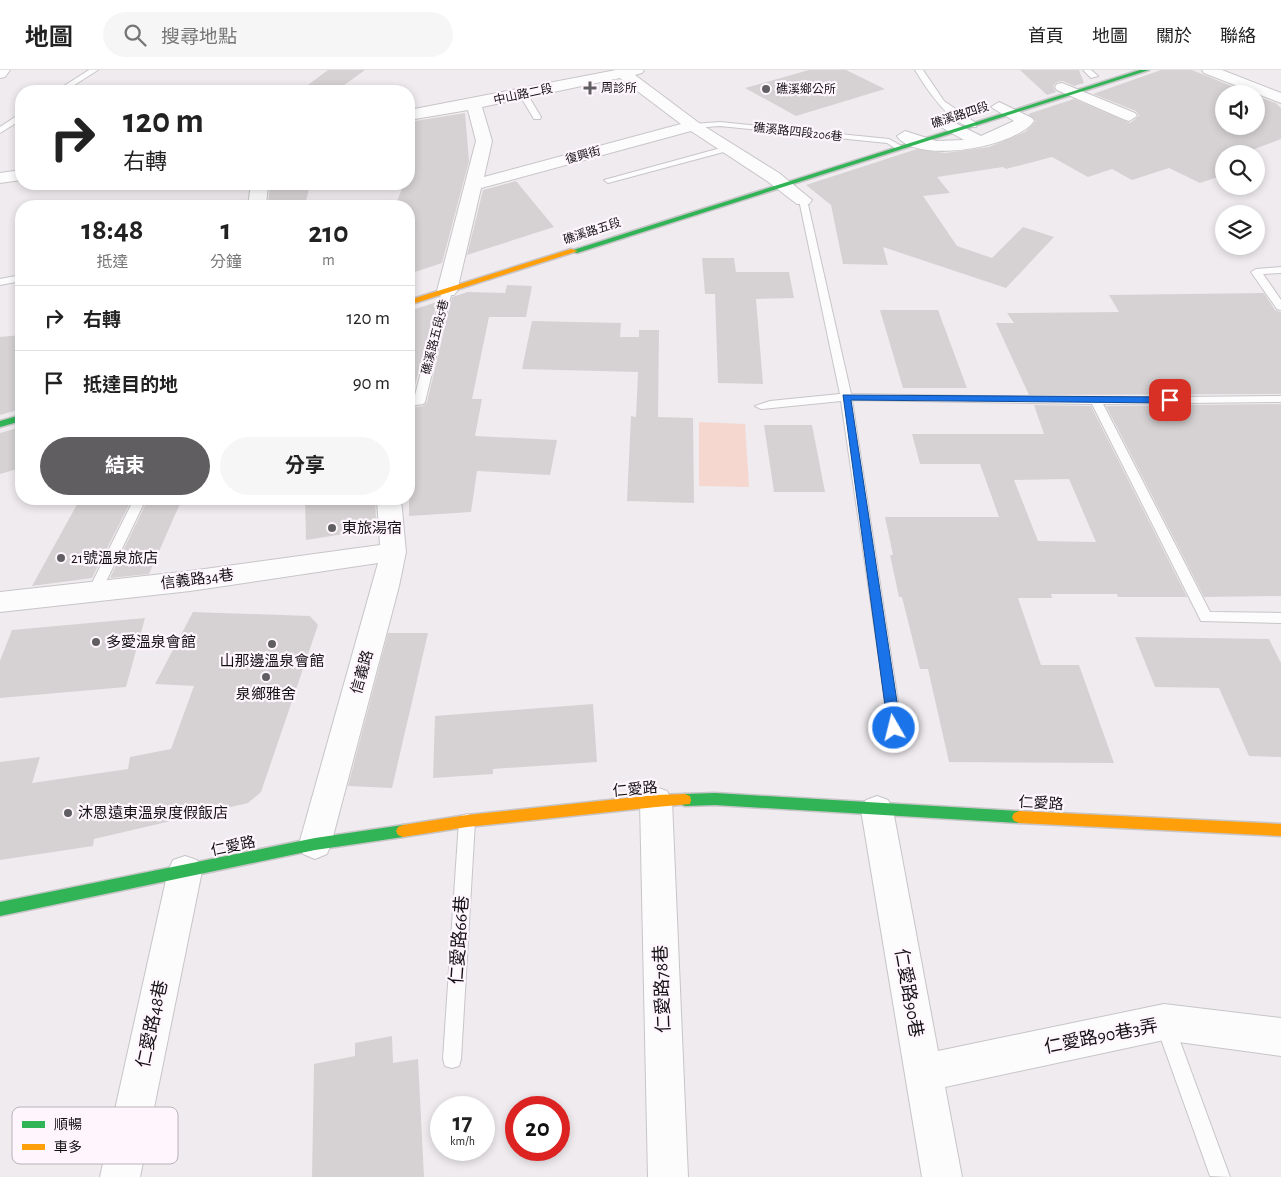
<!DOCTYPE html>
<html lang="zh-TW">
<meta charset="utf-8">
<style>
:root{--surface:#fff;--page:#f6f6f6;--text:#222;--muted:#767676;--line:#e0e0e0;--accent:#615e61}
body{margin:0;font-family:"Alegreya Sans","Noto Sans TC",sans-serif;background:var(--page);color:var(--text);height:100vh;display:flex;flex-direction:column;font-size:19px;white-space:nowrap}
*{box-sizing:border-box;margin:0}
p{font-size:16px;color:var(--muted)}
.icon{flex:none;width:28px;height:28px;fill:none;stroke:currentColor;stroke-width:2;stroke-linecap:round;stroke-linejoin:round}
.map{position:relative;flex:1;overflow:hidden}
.sheet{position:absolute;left:15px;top:130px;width:400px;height:305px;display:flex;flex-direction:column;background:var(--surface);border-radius:20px;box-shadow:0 2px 8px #0003}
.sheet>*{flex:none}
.top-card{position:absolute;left:15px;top:15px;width:400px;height:105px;border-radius:20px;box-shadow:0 2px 8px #0003;background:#fff;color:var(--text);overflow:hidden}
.fabs{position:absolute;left:1215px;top:15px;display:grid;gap:10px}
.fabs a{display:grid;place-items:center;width:50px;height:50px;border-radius:50%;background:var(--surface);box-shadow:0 2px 8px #0003;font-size:25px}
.speed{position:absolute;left:430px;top:1026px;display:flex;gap:10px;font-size:25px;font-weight:700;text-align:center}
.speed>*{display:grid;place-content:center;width:65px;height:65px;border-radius:50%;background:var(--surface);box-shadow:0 2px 8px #0003;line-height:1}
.speed small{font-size:12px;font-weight:400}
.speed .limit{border:8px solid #d22;background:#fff;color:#111}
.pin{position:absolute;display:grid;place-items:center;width:42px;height:42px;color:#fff;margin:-21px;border-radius:10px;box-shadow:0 2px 8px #0006}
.me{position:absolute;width:55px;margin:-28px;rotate:352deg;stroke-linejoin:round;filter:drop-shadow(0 0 4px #0008)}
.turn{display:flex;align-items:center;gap:18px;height:105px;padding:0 25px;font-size:22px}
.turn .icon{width:65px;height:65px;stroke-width:2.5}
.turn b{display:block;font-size:35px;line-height:42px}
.eta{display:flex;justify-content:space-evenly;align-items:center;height:85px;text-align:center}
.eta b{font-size:30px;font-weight:700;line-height:35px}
.button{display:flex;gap:10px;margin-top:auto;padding:10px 25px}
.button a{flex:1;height:58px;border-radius:30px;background:var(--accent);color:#fff;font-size:20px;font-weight:700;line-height:58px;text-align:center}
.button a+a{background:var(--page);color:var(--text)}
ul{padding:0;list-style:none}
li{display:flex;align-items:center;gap:15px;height:65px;padding:0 25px;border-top:1px solid var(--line)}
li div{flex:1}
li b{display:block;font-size:19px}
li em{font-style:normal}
header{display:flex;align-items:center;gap:30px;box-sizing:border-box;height:70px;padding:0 25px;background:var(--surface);border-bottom:1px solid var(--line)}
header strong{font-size:24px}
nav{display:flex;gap:28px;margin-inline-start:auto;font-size:18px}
.search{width:350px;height:45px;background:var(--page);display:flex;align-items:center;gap:12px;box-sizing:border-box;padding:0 18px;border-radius:28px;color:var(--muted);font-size:19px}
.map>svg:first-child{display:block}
.green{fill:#f5d7cf}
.building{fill:#d6d2d4;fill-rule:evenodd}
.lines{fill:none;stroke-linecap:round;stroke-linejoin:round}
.lane-casing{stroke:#c8c5c8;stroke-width:2}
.street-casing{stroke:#c8c5c8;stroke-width:2}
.fast-casing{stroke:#c8c5c8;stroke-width:3}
.slow-casing{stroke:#c8c5c8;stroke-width:3}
.lane{fill:#fdfcfd;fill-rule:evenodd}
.street{fill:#fdfcfd;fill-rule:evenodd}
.fast{fill:#30b455;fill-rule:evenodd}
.slow{fill:#ff9f0a;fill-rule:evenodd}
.route{fill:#1a73e8;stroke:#114b97}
.poi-dot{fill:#615e61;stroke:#fff6fd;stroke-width:2}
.labels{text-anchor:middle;stroke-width:4.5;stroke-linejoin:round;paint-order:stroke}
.far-poi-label{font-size:12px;fill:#151214;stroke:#fff6fd;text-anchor:start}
.far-street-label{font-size:12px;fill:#151214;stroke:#fff6fd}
.poi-label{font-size:15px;fill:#151214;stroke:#fff6fd;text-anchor:start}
.street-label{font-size:15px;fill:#151214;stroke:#fff6fd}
.near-street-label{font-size:18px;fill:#151214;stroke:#fff6fd}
.key{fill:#fff6fd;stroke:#b9b2b7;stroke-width:1}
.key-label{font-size:14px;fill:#151214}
</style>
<header>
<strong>地圖</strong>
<div class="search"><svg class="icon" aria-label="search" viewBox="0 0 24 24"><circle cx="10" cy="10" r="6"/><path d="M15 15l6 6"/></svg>搜尋地點</div>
<nav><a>首頁</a><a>地圖</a><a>關於</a><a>聯絡</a></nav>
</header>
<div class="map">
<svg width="1281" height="1107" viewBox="0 0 1281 1107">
<rect width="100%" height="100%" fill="#efebef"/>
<polygon class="green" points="699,352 745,354 749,417 699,416"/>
<g class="building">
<polygon points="328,0 365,0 336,21 300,21"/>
<polygon points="809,0 846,0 885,19 796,46 745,18"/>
<polygon points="1020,0 1079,0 1084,13 1074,16 1063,11 1057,12 1053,16 1056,22 1047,25"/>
<polygon points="1161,0 1192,0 1251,24 1224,24 1224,56 1256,56 1256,26 1276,33 1281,38 1281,69 1241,84 1224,84 1224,105 1200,113 1169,98 1132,110 1112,99 1088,107 1052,87 1006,99 1003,97 937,107 950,123 923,126 957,176 992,188 1023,157 1054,167 1006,218 883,177 888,195 843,194 831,135 806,115 917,79 945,83 989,77 1025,62 1036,51 1028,44 1074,29 1130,53 1139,46 1136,41 1093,24"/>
<polygon points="465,43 469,91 442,193 409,204 409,136 395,136 404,114 409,114 409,52"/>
<polygon points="516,111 554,157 467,185 483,120"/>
<polygon points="270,114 310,114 305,136 268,136"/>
<polygon points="702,188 734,188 736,202 789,202 794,228 756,229 763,314 718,313 715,224 705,224"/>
<polygon points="507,215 532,216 526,247 489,247 472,329 482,329 475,366 557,370 550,405 477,401 471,442 409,446 409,429 403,433 403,429 409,429 409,338 423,336 427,332 452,227 468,222 505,223"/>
<polygon points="1264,223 1275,240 1281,242 1281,324 1029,325 996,253 1014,253 1007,243 1119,242 1109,225"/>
<polygon points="437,232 412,327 409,328 409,241"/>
<polygon points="880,240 938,240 967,318 903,318"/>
<polygon points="532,251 621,253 620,267 639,267 639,260 659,260 658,347 693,348 694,433 627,431 631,346 636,347 638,302 522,299"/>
<polygon points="21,265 21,339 0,345 0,267"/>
<polygon points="1281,334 1281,526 1204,527 1106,336"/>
<path d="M1034,335L1091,336L1187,527H1118L1117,524H1051L1052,528H1018L1041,595H1079L1114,693L949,692L928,599H920L902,527H899L890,485H893L885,447H999L980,394H920L912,364H1044ZM1069,409L1096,472L1038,471L1014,410Z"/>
<polygon points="764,355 812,355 825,422 774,422"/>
<polygon points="21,357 21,398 0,404 0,363"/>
<polygon points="80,429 132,429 92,508 32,516"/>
<polygon points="148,429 182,429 149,504 110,508"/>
<polygon points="305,429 375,429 376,448 350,463 306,470"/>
<polygon points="193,542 310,546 318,555 261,722 248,733 94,769 93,776 0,790 0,692 40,687 32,713 128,699 130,687 171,679 194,616 155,614"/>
<polygon points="145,548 126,617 0,628 0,591 12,560"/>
<polygon points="388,563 428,563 392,718 348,716"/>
<polygon points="1135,567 1269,569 1281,593 1281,687 1249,686 1219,618 1155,617"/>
<polygon points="593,634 597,692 493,699 493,704 433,708 435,646"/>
<polygon points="392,966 393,993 418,989 424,1107 312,1107 314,994 355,986 355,973"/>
</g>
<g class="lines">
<defs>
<g id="lane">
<polygon points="89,0 98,0 65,21 56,21"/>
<path d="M915,0H923L944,31L976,53V57C952,59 926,18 915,0Z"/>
<polygon points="1083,0 1091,0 1098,6 1091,8"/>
<polygon points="520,22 526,22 541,47 540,49 534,49 519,24"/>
<polygon points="18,45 21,45 21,50 0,63 0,57"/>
<polygon points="720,52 889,69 905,78 898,80 887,73 720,56 693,58 689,56 693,54"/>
<polygon points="728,76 731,76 731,80 608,113 604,110"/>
<polygon points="803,127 807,130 851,324 1096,328 1281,326 1281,332 1103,334 1210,542 1281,543 1281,553 1201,551 1092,334 852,330 902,658 900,662 895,664 890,662 841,331 761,339 755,336 770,331 840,324 799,130"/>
<polygon points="1281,197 1281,203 1263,204 1281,230 1281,240 1277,239 1251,202 1256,199"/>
<polygon points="21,205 21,211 0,215 0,209"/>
<polygon points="447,218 452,221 425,332 423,334 409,336 409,330 414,329 442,221"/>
<polygon points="134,429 146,429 100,524 90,524 88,521"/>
<polygon points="467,744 473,746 475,751 461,989 459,996 452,998 445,996 443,989 459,751 461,746"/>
<polygon points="1165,946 1172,948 1174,955 1230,1107 1210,1106 1156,955 1158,948"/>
</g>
<g id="street">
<polygon points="0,0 10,0 5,7 0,8"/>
<path d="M616,0H644L642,3L635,5L699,53L779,103L812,130L809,134H797L767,111L691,61L481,118L457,221L454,225H440L437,221L476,71L468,40L409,50V40ZM620,8L681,54L484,107L492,71L482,37Z"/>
<polygon points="1202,0 1222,0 1281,23 1281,33 1204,3"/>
<polygon points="1062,13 1135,43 1137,46 1129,51 1123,49 1057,20 1055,17 1057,14"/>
<path d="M999,32L1032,48L1034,51C1016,77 917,95 897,66L905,61L936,71L964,70L939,56L937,53L939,50L945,48L981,66L1014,51L991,37Z"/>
<polygon points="21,100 21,110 0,113 0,103"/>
<polygon points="251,114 268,114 266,136 248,136"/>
<polygon points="377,429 401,429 406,482 399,516 331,774 327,784 315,789 303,784 299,774 378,493 190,521 0,542 0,522 190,501 380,475"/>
<polygon points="656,717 667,721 672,731 688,1107 648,1107 640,731 645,721"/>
<polygon points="877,726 888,730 893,740 938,981 1164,934 1281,948 1281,986 1164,970 945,1017 962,1107 922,1107 861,740 866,730"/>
<polygon points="185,786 197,790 202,801 140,1107 100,1107 168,801 173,790"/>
</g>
<g id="fast">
<polygon points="1140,0 1149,0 577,183 570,181"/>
<polygon points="21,345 21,351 0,357 0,351"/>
<polygon points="715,723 1019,741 1024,743 1026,747 1024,751 1019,753 715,735 685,736 680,734 679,730 680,726 685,724"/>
<polygon points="403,755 408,757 410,761 408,765 403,767 315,780 0,846 0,832 315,768"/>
</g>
<g id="slow">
<polygon points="571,179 578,181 409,235 409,230"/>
<polygon points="685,724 690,726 691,730 690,734 656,737 467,757 403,767 398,765 396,761 398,757 403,755 467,745 656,725"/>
<polygon points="1019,741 1281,754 1281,766 1019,753 1014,751 1012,747 1014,743"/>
</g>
</defs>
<use href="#lane" class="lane-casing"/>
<use href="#street" class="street-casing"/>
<use href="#fast" class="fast-casing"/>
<use href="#slow" class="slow-casing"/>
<use href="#lane" class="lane"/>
<use href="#street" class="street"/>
<use href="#fast" class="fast"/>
<use href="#slow" class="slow"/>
</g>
<polygon class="route" points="843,325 1170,327 1175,330 1170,333 851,330 901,658 894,663 888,658"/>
<g class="poi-dot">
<path d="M587.5 10.5h5v5h5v5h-5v5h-5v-5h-5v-5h5z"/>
<circle cx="766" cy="19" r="5"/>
<circle cx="332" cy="458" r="5"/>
<circle cx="61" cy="488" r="5"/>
<circle cx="96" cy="572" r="5"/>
<circle cx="272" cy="574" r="5"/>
<circle cx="266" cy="607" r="5"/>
<circle cx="68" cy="743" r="5"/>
</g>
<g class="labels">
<g class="far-poi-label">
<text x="601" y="22">周診所</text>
<text x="776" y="23">礁溪鄉公所</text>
</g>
<g class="far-street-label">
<text transform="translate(523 24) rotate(-12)" y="4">中山路二段</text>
<text transform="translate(960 45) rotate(-18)" y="4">礁溪路四段</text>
<text transform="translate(798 62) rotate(6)" y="4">礁溪路四段206巷</text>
<text transform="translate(583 85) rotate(-15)" y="4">復興街</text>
<text transform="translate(592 161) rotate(-18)" y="4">礁溪路五段</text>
<text transform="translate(435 267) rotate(-76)" y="4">礁溪路五段5巷</text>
</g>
<g class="poi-label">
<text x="342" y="463">東旅湯宿</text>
<text x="71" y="493">21號溫泉旅店</text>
<text x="106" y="577">多愛溫泉會館</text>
<text x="272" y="596" text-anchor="middle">山那邊溫泉會館</text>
<text x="266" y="629" text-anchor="middle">泉鄉雅舍</text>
<text x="78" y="748">沐恩遠東溫泉度假飯店</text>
</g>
<g class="street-label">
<text transform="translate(197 509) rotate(-7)" y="5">信義路34巷</text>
<text transform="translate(362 602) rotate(-74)" y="5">信義路</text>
<text transform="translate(635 719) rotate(-5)" y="5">仁愛路</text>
<text transform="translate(1041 733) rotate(3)" y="5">仁愛路</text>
<text transform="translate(233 776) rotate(-12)" y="5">仁愛路</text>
</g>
<g class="near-street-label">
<text transform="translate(459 870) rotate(-86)" y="6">仁愛路66巷</text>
<text transform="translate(662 919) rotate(-92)" y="6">仁愛路78巷</text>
<text transform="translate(909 923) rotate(80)" y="6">仁愛路90巷</text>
<text transform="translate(152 954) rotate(-78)" y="6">仁愛路48巷</text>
<text transform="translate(1101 966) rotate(-11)" y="6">仁愛路90巷3弄</text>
</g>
</g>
<rect x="12" y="1037" width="166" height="57" rx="8" class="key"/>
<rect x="22" y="1051" width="23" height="7" fill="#30b455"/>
<rect x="22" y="1074" width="23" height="6" fill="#ff9f0a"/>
<g class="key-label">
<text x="54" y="1059">順暢</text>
<text x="54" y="1082">車多</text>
</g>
</svg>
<div class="fabs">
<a><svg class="icon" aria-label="sound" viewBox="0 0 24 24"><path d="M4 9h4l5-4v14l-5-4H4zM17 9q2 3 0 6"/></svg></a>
<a><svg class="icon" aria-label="search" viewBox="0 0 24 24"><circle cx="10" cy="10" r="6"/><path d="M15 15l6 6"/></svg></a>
<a><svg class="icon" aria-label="layers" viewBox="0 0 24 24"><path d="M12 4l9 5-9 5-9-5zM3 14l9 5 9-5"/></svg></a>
</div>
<div class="speed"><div>17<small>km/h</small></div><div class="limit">20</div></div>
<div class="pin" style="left:1170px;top:330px;background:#d93025"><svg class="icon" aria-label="arrive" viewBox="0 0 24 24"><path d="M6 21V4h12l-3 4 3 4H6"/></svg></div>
<svg class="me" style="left:894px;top:658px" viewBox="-20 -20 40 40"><circle r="17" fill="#1a73e8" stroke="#fff" stroke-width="3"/><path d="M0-11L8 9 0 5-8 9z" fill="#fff"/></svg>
<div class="top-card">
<div class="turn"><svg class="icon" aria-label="right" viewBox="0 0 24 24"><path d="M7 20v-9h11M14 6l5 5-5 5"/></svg><div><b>120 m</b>右轉</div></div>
</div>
<section class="sheet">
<div class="eta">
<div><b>18:48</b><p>抵達</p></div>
<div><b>1</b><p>分鐘</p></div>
<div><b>210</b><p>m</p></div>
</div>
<ul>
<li><svg class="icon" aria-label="right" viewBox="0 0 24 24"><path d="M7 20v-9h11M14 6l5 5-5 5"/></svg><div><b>右轉</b></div><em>120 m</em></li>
<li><svg class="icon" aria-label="arrive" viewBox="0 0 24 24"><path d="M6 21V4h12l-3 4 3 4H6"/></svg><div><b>抵達目的地</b></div><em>90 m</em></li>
</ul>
<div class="button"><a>結束</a><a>分享</a></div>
</section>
</div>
